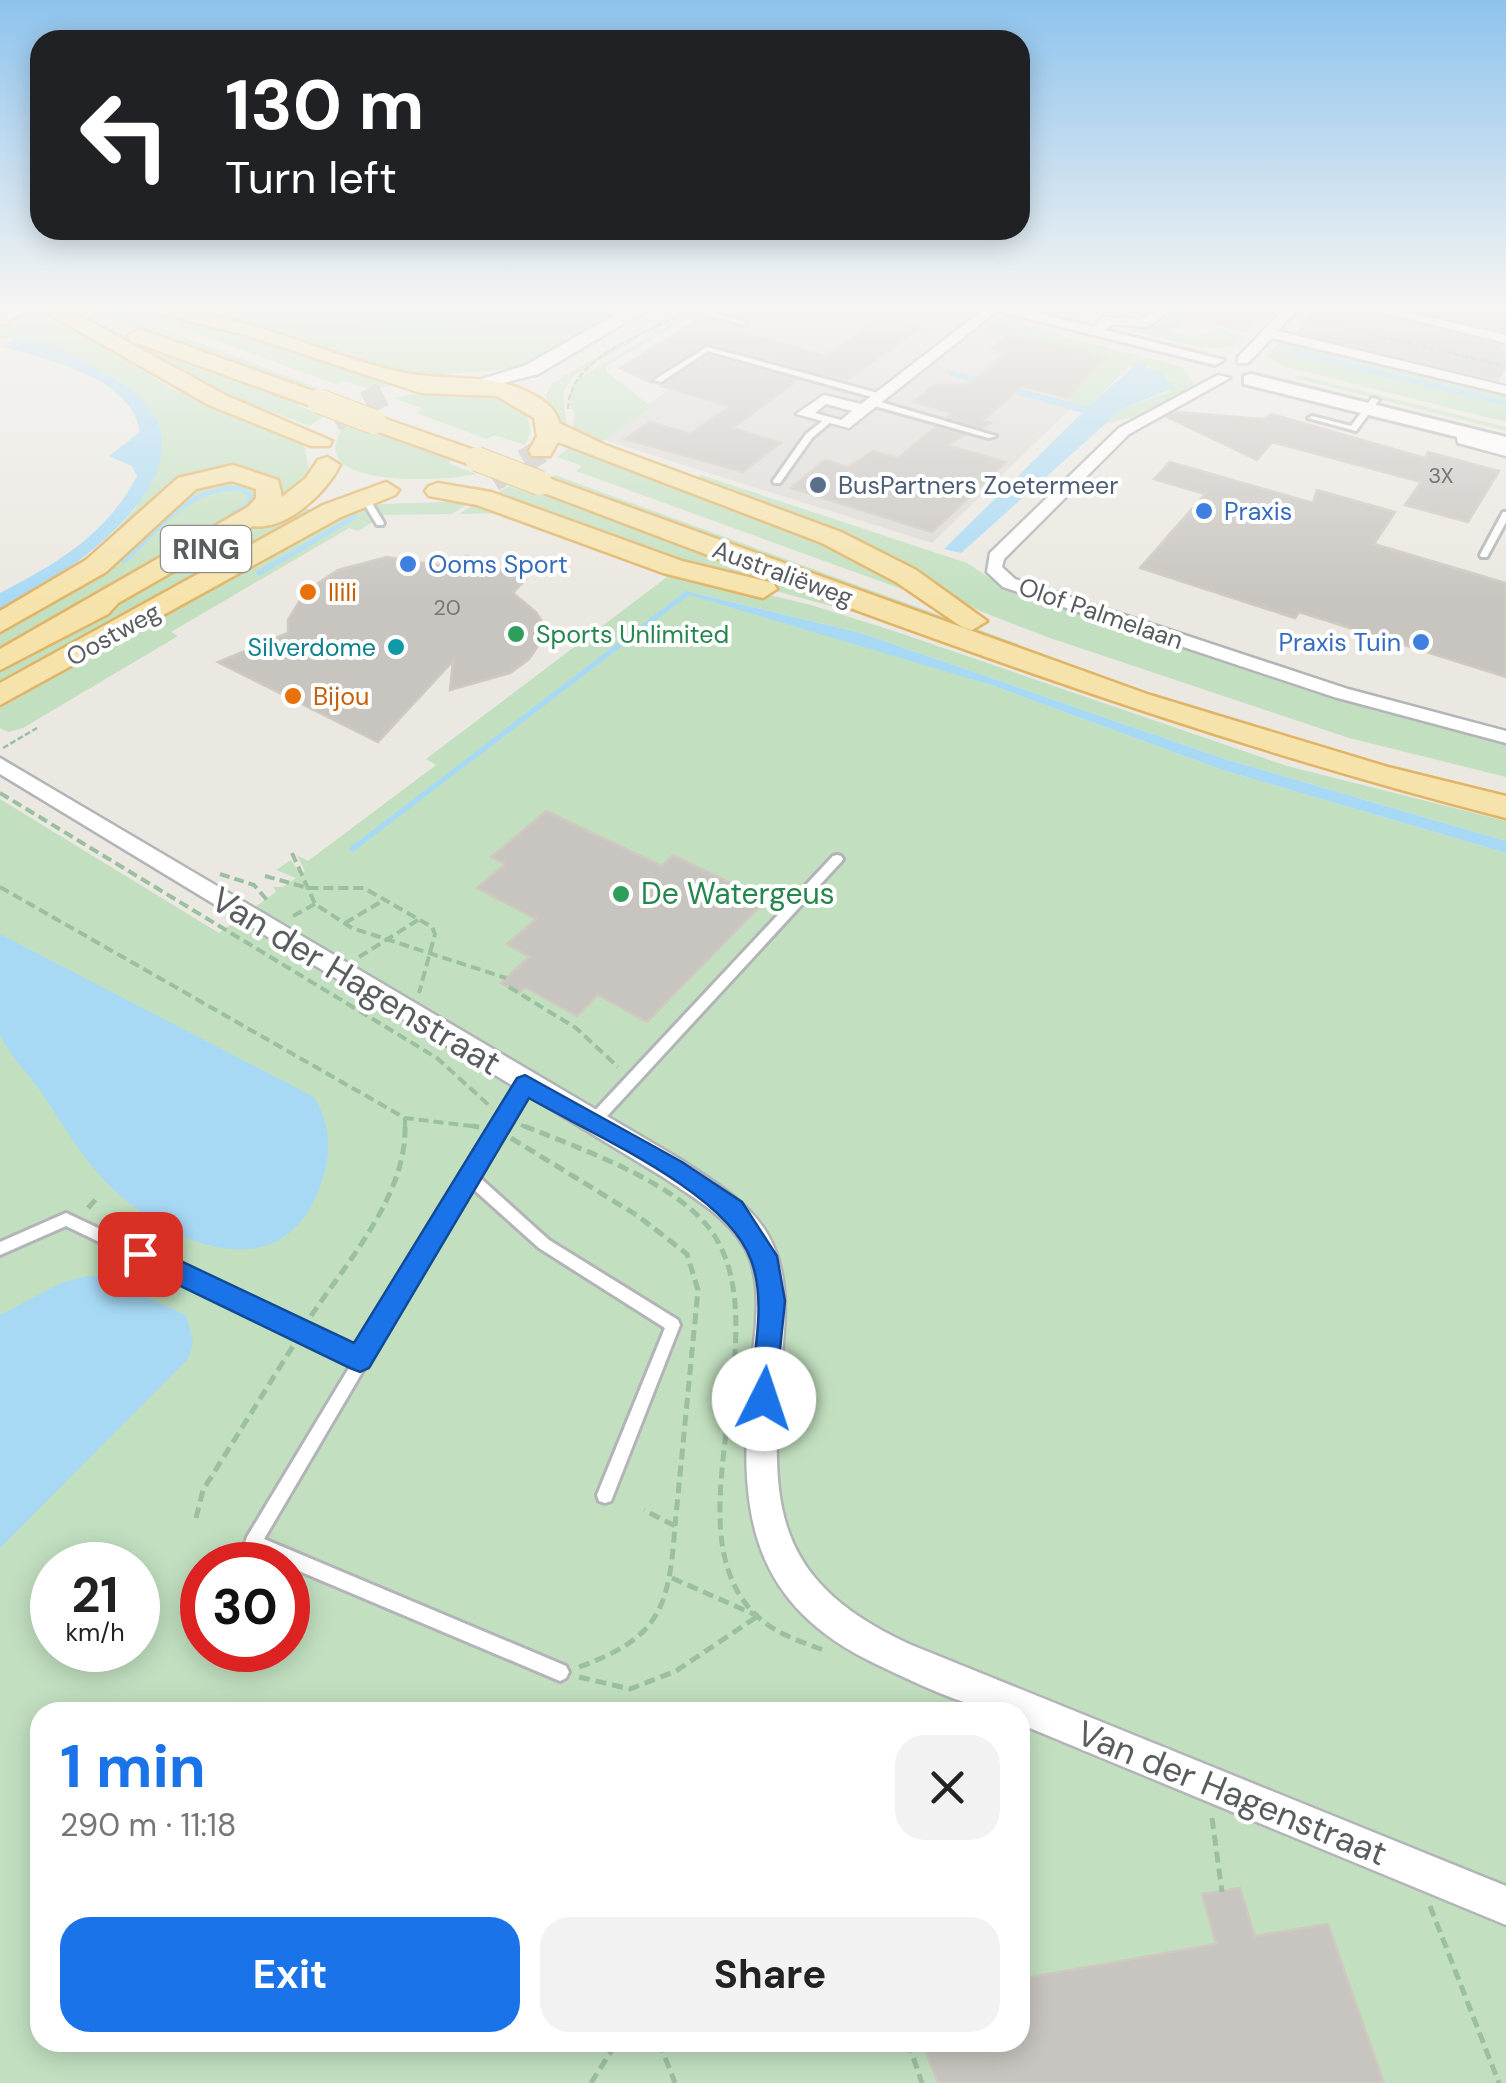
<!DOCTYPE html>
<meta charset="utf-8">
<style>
:root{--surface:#fff;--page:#f2f2f2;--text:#222;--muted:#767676;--accent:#1a73e8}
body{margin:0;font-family:"DM Sans",sans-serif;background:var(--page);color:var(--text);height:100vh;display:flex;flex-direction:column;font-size:38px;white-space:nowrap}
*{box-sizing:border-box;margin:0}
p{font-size:32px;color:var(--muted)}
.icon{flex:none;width:55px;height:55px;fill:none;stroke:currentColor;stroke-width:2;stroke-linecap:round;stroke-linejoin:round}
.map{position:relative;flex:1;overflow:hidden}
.side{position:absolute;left:30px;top:1702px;width:1000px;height:350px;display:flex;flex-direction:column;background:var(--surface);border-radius:30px;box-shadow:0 5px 25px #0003}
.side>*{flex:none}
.guide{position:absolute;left:30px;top:30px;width:1000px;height:210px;border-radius:30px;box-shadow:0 5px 25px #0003;background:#202124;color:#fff;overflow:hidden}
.speed{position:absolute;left:30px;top:1542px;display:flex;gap:20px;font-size:50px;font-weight:700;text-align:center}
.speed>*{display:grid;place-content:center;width:130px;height:130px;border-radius:50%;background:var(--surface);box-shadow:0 5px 25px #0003;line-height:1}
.speed small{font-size:25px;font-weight:400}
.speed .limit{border:15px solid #d22;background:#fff;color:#111}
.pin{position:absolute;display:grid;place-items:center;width:85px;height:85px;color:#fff;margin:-42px;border-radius:20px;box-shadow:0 5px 15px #0006}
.me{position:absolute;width:110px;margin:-55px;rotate:4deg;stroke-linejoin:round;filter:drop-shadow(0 0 8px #0008)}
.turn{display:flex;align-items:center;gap:35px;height:210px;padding:0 30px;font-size:45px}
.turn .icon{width:130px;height:130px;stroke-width:2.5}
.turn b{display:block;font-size:70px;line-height:85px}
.round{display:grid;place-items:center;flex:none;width:105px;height:105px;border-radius:30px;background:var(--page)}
.headline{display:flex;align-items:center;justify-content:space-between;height:170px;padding:0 30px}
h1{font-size:60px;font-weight:700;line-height:75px;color:var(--accent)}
.primary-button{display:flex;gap:20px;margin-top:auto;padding:20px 30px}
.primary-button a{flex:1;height:115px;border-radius:30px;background:var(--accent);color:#fff;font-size:40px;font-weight:700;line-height:115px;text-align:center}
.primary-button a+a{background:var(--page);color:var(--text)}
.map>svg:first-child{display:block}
.industrial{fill:#dcdad5}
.green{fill:#c2e0c0;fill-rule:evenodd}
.water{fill:#a7d9f5}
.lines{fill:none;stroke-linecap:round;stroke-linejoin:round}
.stream{stroke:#a7d9f5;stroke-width:5}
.building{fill:#c8c5c0;stroke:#cfc9c0;stroke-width:2.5}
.primary-tunnel{stroke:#c7c5c1;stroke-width:24;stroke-dasharray:24 12;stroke-linecap:butt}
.service-casing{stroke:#b2b4b7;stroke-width:6}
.minor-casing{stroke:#b2b4b7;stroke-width:5}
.tertiary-casing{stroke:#b2b4b7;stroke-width:6}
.secondary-casing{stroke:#b3b6ba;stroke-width:5}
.primary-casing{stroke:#e1b364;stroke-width:5}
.path-far2{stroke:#9ac0a1;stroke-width:2.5;stroke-dasharray:6 2.5;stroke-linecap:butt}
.path-far1{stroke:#9ac0a1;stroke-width:4;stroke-dasharray:10 5;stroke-linecap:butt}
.path{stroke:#9ac0a1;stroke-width:5;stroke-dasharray:11 6;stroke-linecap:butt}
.service{fill:#fff;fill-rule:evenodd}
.minor{fill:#fff;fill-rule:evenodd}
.tertiary{fill:#fff;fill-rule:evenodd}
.secondary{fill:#fff;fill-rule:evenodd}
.primary{fill:#f6e3ab;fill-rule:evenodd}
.primary-bridge-casing{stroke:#e1b364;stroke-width:26;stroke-linecap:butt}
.primary-bridge{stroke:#f6e3ab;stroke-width:24}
.route{fill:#1a73e8;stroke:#114b97;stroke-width:2.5}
.service-dot{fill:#5c6f8a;stroke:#fff;stroke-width:4}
.shop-dot{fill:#3f7fe0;stroke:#fff;stroke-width:4}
.food-dot{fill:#e8710a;stroke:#fff;stroke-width:4}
.leisure-dot{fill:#2e9e5b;stroke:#fff;stroke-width:4}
.culture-dot{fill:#0f9aa8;stroke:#fff;stroke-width:4}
.labels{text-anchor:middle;stroke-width:8;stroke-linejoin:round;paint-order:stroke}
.far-number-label{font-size:22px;fill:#767778}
.far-service-label{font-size:25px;fill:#4e5e75;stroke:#fff;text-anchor:start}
.far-shop-label{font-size:25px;fill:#366cbe;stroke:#fff;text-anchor:start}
.far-street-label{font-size:25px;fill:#5a5d60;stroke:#fff}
.far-food-label{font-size:25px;fill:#c56008;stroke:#fff;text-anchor:start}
.far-leisure-label{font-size:25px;fill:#27864d;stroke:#fff;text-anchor:start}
.far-culture-label{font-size:25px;fill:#0d838f;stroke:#fff;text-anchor:end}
.shield{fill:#fff;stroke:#8c8e90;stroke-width:2.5}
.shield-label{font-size:28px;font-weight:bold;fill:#5a5d60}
.leisure-label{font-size:30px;fill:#27864d;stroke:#fff;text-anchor:start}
.near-street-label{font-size:35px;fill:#5a5d60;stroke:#fff}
</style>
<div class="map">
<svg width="1506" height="2083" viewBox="0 0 1506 2083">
<rect width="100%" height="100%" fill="#ebe8e1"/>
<polygon class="industrial" points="704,310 928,310 1126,355 932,543 598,438 749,336 689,320"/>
<g class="green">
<polygon points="82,310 112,310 332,393 324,397"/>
<polygon points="171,310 309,310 353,321 411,325 487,320 535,310 623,310 512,369 416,376 392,373 267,329"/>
<polygon points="680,310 687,310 574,375 563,392 567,429 563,427 546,397 552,383"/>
<polygon points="694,310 704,310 606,366 606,371 651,407 596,445 571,434 575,416 568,399 576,380"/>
<polygon points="1170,310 1197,310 1171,332 1190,336 1215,332 1214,328 1245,336 1233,347 1207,348 1127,331 1155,323"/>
<polygon points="136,311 225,328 400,384 371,389 344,381 337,385"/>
<polygon points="39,314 56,319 171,388 295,438 305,448 310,477 269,507 276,495 216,471 0,619 102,545 136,508 148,406 55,350 24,338 0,339 0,330"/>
<path d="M994,318L1182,367L1195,385C1187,398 1124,422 1107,423L1122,409L1169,392L1170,380L1149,366H1129L1088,408L1064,401L1105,358L983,327Z"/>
<polygon points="99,325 304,401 297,405 324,416 310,426 200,385 93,327"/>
<polygon points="1281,341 1506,393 1506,400 1291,348 1286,352 1506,406 1506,422 1283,366 1267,356"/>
<polygon points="1298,375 1506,427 1506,431 1295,378"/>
<path d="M422,393C458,393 504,387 528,419L531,431L525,445L494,435L487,439L416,413L421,408L394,398Z"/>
<path d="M346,424L375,434L383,430L455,458L448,463L477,474C449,481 294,491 346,424Z"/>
<polygon points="572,446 783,521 932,600 576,471 582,466 557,457"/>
<polygon points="555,475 1018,644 1023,656 548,479"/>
<polygon points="701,475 967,563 997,583 1375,711 1506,742 1506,777 1349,738 1047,637 980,611 788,514 698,479"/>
<polygon points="229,479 254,484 261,495 236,520 0,646 0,626 188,488"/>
<polygon points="509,486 537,495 545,491 882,615 879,619 732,579 490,497"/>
<polygon points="473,501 452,514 384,515 358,531 349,528 171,632 178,636 23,728 8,732 0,728 0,708 344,515 380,504"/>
<path d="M476,503L674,572L811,605L897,632L1287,766L1506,821V841L1225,759L861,633L686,591L991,685L1222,770L1506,853V2083H0V799L219,933L276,892L273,887H283L296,878L276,870L291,860L300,874L305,871L297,855L308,861L436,765L426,759L667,577L502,513L459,514ZM52,1565H138V1650H52ZM202,1565H288V1650H202ZM40,1712H1020V2042H40Z"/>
<polygon points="296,504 312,511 0,686 0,669"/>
</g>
<g class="water">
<path d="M309,310H535C463,329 380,332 309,310Z"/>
<path d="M19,337C50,343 83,362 111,377C249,454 72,572 0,613V593C58,563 106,535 137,476L132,466L109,456L140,432C131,376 46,360 1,346Z"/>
<polygon points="1291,348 1506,400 1506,406 1285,353"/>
<polygon points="1137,363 1163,373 1174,388 1122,409 961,553 944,549 1082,413 951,376 947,369 1088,407"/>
<polygon points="686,591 861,633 1225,759 1506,841 1506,853 1222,770 991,685 689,595 353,852 348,849"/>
<path d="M0,934L314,1097C331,1125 332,1154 321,1184C283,1296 165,1243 106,1182C80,1156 60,1119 39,1089C28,1073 5,1051 0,1033C0,1009 0,960 0,934Z"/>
<polygon points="87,1276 102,1277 186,1315 193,1340 189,1358 0,1548 0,1315 61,1283"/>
</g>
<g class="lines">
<g class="stream">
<path d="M124,561C161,527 188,486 243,488L251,496L247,505L231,515"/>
<polyline points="259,573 354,517"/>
</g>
</g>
<g class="building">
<polygon points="1192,310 1265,310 1245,331 1191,318"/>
<polygon points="1316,310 1369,310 1502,346 1506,365 1498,380 1297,332"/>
<polygon points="1416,310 1506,310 1506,331"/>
<polygon points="882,318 920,328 846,381 708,343 652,377 652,383 620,368 698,320 825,356"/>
<polygon points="1009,334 1105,358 1067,397 1022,386 982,421 990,423 981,428 947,418 952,413 914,402 934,385 968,385 1006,353 991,349"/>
<polygon points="709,355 798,380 732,428 781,443 743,472 625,439 650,422 690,434 731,406 661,386"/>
<polygon points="1176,412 1263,419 1272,414 1425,458 1428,452 1499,471 1468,522 1405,505 1421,482 1272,442 1257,460 1167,417"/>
<polygon points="936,427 965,435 946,445 1006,462 932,532 791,488 825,460 848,467 873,451 898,458"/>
<polygon points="1170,462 1313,503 1317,490 1395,512 1374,544 1506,583 1506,677 1299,612 1295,618 1140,568 1205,494 1154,479"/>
<polygon points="467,556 525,580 513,593 536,612 545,626 540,643 529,659 510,673 450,690 453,661 378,742 218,662 288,633 288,620 305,592 338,570 387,557 445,566"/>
<polygon points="546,811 662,866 673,855 766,900 647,1022 598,995 577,1016 525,987 519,993 501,983 529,957 507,944 536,919 477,888 505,864 491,857"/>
<polygon points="1240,1888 1255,1936 1328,1924 1384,2083 938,2083 922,2042 1020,2042 1020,1979 1216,1944 1202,1894"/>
</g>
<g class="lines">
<g class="primary-tunnel">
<polyline points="334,420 383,394"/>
<polyline points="493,480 541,451"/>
</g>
<defs>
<g id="service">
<polygon points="710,310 718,310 715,313 747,323 744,325 708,315"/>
<polygon points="707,347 885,395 886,397 879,399 708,351 661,382 654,380"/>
<polygon points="1372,398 1379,400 1356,431 1308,418 1312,416 1351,426"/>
<polygon points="871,401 877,401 996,436 989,438 871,405"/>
<polygon points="825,419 832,421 812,438 780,483 774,483 773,481 806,434"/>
<polygon points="361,495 367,495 384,523 383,525 377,525 360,497"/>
<polygon points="1503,512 1506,512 1506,522 1487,557 1481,557 1480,555"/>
<polygon points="837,855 841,856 843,859 841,862 597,1127 592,1128 587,1127 585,1123 587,1119 833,856"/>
<polygon points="525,1080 530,1081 531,1085 478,1176 549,1240 678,1320 680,1325 611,1501 605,1503 599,1501 597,1495 665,1328 539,1248 471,1187 264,1539 566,1666 569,1672 566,1678 560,1681 247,1549 245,1543 247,1537 352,1363 66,1226 0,1255 0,1242 66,1213 359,1351 462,1178 463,1172 467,1171 520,1081"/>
</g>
<g id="minor">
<path d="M983,310H998L849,428L796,414L824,395L861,404ZM826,404L852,411L841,420L815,413Z"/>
<polygon points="1155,310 1170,310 1148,327 1112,324 1099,336 1087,333 1104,317 1140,320"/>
<polygon points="1283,310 1297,310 1278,331 1506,386 1506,394 1272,338 1248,363 1238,363 1238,357"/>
<polygon points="1373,310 1398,310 1506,335 1506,343"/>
<polygon points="1218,375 1230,378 1129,434 1004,559 1002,567 1015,579 1348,689 1506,731 1506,743 1334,697 1003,587 987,572 990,553 1119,428"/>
<polygon points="1455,428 1465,428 1470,437 1506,446 1506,456 1458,443"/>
<path d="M0,758L683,1161C714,1182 749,1202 768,1235C789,1273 786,1312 782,1354C771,1495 764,1577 909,1644L1506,1886V1925L1020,1724V1712C972,1712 921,1685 878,1665C744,1602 738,1505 751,1372C754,1336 763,1294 750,1259C737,1222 694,1198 663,1177L0,774Z"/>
</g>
<g id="tertiary">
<polygon points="5,310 29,310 0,324 0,313"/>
<polygon points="994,310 1026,310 1224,360 1215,365"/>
<polygon points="1251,374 1506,437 1506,449 1244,384 1244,376"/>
</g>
<polygon id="secondary" points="624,310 647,310 538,374 472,391 462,385 524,366"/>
<g id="primary">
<polygon points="42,310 69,310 225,395 332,441 329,446 311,446 209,405"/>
<path d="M145,310C250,310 311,353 406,373C447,381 490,373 528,392C541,398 556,408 559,423L605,445L841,532L916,570L987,621L972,630L962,627L896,582L822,543L558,442L550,456H532L529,451L537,436L534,418L497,396L421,393L246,335Z"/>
<polygon points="0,312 9,314 9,324 0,325"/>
<polygon points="139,329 327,396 331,401 319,408 311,406 131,341 128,336"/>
<polygon points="374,415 486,454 490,459 486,464 468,464 365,427 362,422 365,417"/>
<path d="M327,457L340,465C326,493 286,531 253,526L118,603L108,614L0,670V649L248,507L256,498V489L232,481L196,489L106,572L0,632V611L86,560L178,478L233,465L278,480L282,497L306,478L318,460Z"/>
<path d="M540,475L1150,695L1388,767L1506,796V818C1172,733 853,610 531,488L527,483Z"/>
<polygon points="386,482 399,490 395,495 341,517 0,705 0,683 323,505"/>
<polygon points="438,483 491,492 682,561 773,583 777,589 763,598 663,573 477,505 429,496 425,491 429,486"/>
</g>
</defs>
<use href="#service" class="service-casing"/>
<use href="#minor" class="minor-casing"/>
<use href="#tertiary" class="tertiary-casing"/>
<use href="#secondary" class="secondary-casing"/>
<use href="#primary" class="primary-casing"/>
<g class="path-far2">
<polyline points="1306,319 1433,349"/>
<polyline points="1446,352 1506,366"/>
<path d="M568,409C569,355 651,332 691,310"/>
<polyline points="3,748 37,728"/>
</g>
<g class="path-far1">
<polyline points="0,793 437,1058 492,1108"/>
<polyline points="292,853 315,904 352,928 506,978"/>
<polyline points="220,874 254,885 267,900"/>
<polyline points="265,876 308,888 364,888 432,927 435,934 419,993"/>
<polyline points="0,887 405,1118 479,1127"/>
<polyline points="293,916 315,904"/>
<polyline points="345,923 384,900"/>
<polyline points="359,957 418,920"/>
<polyline points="509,987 576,1028 618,1067"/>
<polyline points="405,1118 405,1129"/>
<polyline points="521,1125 531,1129"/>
</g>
<g class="path">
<polyline points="473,1126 479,1127"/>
<path d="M524,1126C579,1148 682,1184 714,1235C782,1341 660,1540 764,1622C782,1636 805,1643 826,1651"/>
<polyline points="511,1138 638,1216 687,1254 698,1290 675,1526"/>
<polyline points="88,1208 98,1197"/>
<path d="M311,1316C347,1262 407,1195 405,1126"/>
<polyline points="196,1518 203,1490 293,1346"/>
<polyline points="672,1578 758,1616"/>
<path d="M579,1667C660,1638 669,1608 675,1526L644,1510"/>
<polyline points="579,1677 630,1689 676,1671 758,1616"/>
<polyline points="1212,1818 1222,1892"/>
<polyline points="1430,1906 1499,2083"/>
<polyline points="659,2042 675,2083"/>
<polyline points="908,2042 922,2083"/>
<polyline points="591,2083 617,2042"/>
</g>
<use href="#service" class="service"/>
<use href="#minor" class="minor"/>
<use href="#tertiary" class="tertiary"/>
<use href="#secondary" class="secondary"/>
<use href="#primary" class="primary"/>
<defs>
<g id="primary-bridge">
<polyline points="319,401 374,422"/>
<polyline points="477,459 540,483"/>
</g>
</defs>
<use href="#primary-bridge" class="primary-bridge-casing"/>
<use href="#primary-bridge" class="primary-bridge"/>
</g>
<linearGradient id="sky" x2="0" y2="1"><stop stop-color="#8ec3ed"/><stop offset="0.51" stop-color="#f6f5f2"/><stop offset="1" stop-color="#f6f5f2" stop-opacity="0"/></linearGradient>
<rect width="1506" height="602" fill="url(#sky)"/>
<path class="route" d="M525,1075L682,1162L742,1202L777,1256L785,1301L774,1408L764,1412L754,1408L750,1399C753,1356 767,1302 751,1260C727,1192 591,1134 529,1098L369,1368L360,1372L350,1368L131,1262L127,1254L131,1246H149L354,1343L517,1078Z"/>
<circle class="service-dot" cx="818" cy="485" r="10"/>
<g class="shop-dot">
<circle cx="1204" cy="511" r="10"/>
<circle cx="408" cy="564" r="10"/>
<circle cx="1421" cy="642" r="10"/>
</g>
<g class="food-dot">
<circle cx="308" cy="592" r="10"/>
<circle cx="293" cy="696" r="10"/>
</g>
<g class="leisure-dot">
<circle cx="516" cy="634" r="10"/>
<circle cx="621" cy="894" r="10"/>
</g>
<circle class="culture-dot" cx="396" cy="647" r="10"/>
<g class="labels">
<g class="far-number-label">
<text x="1441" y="483">3X</text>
<text x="447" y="615">20</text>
</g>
<g class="far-service-label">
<text x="838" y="494">BusPartners Zoetermeer</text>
</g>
<g class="far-shop-label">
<text x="1224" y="520">Praxis</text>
<text x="428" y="573">Ooms Sport</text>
<text x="1401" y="651" text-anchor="end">Praxis Tuin</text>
</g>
<g class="far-street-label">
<text transform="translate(783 573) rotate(20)" y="9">Australiëweg</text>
<text transform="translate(1101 613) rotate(19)" y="9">Olof Palmelaan</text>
<text transform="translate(113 634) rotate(-29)" y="9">Oostweg</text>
</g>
<g class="far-food-label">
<text x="328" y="601">Ilili</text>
<text x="313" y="705">Bijou</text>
</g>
<g class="far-leisure-label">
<text x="536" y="643">Sports Unlimited</text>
</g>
<g class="far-culture-label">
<text x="376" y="656">Silverdome</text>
</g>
<rect class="shield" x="161" y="526" width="90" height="46" rx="8"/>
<g class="shield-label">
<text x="206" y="559">RING</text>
</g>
<g class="leisure-label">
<text x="641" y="904">De Watergeus</text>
</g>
<g class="near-street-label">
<text transform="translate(356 981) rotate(31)" y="12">Van der Hagenstraat</text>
<text transform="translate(1232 1793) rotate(22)" y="12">Van der Hagenstraat</text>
</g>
</g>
</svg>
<div class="speed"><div>21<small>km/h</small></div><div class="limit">30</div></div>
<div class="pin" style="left:140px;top:1254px;background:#d93025"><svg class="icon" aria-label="arrive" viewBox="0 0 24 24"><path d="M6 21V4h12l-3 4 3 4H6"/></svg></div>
<svg class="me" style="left:764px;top:1399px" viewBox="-20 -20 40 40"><circle r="19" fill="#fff"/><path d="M0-13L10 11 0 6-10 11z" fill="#1a73e8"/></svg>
<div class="guide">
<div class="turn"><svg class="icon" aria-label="left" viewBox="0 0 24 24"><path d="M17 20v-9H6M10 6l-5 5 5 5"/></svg><div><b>130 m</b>Turn left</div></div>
</div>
<section class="side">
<div class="headline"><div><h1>1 min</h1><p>290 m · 11:18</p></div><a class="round"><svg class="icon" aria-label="close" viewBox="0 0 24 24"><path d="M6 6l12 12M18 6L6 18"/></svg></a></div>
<div class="primary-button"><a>Exit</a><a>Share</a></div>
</section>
</div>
